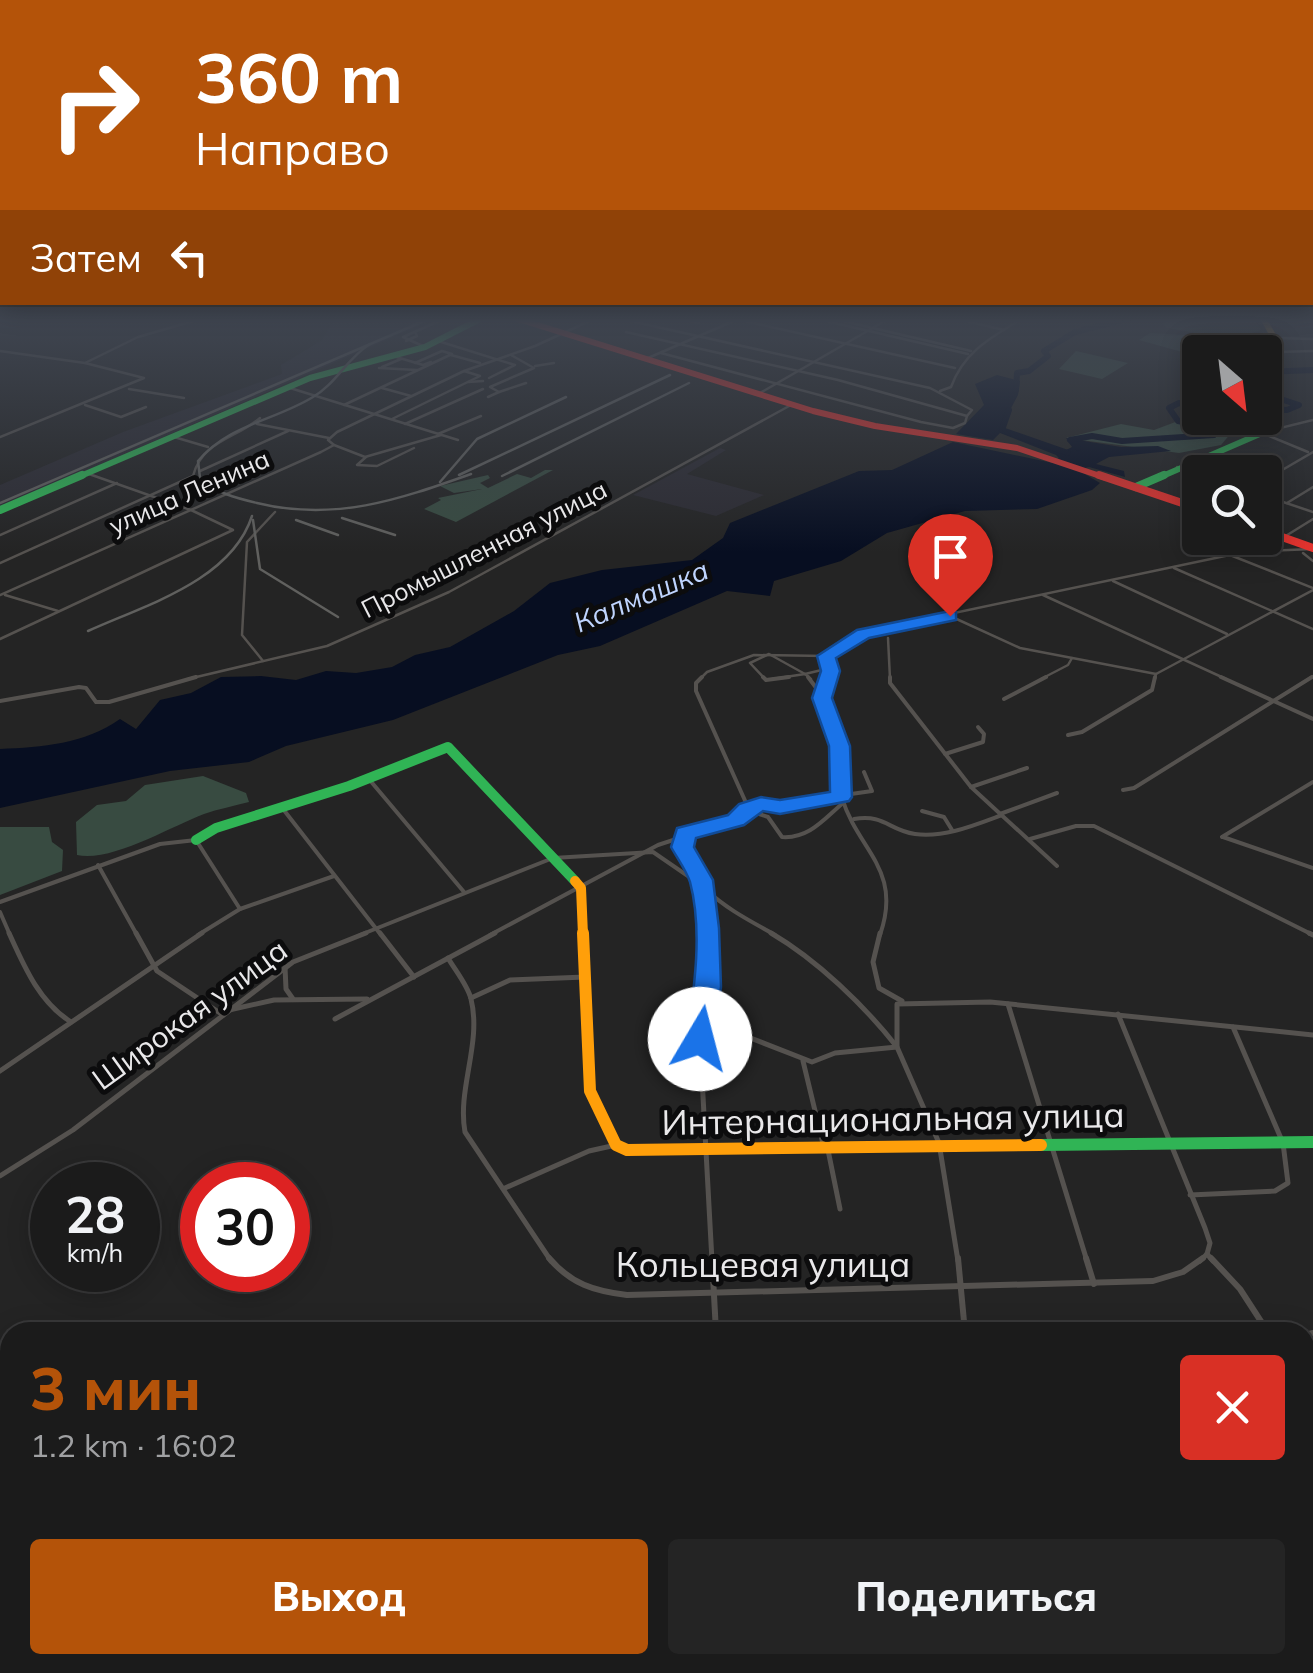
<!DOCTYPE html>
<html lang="ru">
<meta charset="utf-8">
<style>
:root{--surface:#1b1b1b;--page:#242424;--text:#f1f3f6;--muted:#a0a1a3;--line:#39393a;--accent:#b45309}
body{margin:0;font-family:Mulish,sans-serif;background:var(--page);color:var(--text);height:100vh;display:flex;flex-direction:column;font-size:38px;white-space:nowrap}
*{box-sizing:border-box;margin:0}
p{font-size:32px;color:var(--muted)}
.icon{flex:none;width:55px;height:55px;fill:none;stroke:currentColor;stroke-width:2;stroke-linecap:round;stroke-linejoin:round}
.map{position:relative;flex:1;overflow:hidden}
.sheet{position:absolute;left:0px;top:1322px;width:1315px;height:352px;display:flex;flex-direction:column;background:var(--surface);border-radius:30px 30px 0 0;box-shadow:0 5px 25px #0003,0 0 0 2px var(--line)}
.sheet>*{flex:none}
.hud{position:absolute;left:0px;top:0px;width:1315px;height:305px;box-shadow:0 5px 25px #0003,0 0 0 2px var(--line);background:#b45309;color:#fff;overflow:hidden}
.needle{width:65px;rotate:152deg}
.controls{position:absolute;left:1182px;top:335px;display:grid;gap:20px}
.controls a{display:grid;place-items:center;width:100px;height:100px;border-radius:10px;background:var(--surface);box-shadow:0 5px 25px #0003,0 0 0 2px var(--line);font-size:50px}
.speed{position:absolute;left:30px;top:1162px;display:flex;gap:20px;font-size:50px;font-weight:700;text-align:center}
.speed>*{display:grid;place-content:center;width:130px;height:130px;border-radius:50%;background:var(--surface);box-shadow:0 5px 25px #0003,0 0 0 2px var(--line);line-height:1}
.speed small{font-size:25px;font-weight:400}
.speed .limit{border:15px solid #d22;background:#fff;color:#111}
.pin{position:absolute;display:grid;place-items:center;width:85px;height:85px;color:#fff;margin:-102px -42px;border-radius:50% 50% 50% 0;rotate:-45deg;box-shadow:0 0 10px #0007}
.pin .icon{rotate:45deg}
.me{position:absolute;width:110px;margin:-55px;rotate:8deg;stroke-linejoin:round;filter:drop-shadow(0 0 8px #0008)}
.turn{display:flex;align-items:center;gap:35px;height:210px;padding:0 30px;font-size:45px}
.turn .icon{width:130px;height:130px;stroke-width:2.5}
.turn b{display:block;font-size:70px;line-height:85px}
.then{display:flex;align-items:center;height:95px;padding:0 30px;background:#0003;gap:20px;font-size:38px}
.round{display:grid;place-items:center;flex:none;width:105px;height:105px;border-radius:10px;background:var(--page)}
.summary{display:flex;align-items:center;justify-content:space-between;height:170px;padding:0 30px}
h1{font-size:60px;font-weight:800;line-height:75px;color:var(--accent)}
.primary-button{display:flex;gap:20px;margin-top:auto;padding:20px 30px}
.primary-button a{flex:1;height:115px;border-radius:10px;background:var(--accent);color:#fff;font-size:40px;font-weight:800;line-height:115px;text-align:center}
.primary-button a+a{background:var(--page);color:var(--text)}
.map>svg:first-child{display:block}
.built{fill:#2c2b32}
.green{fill:#384b41}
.water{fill:#070e21}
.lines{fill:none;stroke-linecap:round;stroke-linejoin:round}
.river{stroke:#070e21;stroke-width:6}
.street-far3{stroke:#55524f;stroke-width:2.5}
.street-far2{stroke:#55524f;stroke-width:4}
.street-far1{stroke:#55524f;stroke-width:5}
.street{stroke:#55524f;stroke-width:6}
.fast-far3{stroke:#30b455;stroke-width:6}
.fast-far2{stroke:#30b455;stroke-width:8}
.fast-far1{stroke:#30b455;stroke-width:10}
.fast{stroke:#30b455;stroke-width:12}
.slow-far2{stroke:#ff9f0a;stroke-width:6}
.slow-far1{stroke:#ff9f0a;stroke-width:10}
.slow{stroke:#ff9f0a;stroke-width:12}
.jam-far1{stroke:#e5322d;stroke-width:6}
.jam{stroke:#e5322d;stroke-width:8}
.rail{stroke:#60605e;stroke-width:2.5}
.route{fill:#1a73e8;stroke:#114b97;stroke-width:2.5}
.labels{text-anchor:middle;stroke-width:10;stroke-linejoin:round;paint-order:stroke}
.far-street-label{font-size:25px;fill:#e9e8ea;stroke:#0c0c0d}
.far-water-label{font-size:28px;font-style:italic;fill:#bfd4fd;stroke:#0c0c0d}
.street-label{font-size:30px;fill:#e9e8ea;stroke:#0c0c0d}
.near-street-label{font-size:35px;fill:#e9e8ea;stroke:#0c0c0d}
</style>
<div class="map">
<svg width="1313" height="1673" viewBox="0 0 1313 1673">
<rect width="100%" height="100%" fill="#242424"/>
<g class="built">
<polygon points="335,318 437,318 0,508 0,485 123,432 282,374 281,365 322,340"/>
<polygon points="720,448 726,450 687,474 764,495 716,516 633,495"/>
</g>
<g class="green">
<path d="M1162,318H1254L1261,330C1243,339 1186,333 1165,327Z"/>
<polygon points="1150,333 1236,338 1253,347 1253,352 1200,352 1200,357 1139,340"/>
<polygon points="1076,351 1128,363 1102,379 1059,369"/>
<polygon points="1242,420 1221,445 1179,453 1066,438 1121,424 1154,430 1178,421 1216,427"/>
<polygon points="545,470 553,470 456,522 424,509 441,500 438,498 482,489 454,493 440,486 488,475 490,478 480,483 488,488 517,474 531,478"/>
<path d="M203,776L246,793L249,802C234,806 218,809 204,814C172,826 110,863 77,855L76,822L97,805L126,801L145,785Z"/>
<polygon points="0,827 49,827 52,842 63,850 62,871 0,895"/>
<polygon points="1305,1374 1313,1376 1313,1673 594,1673 623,1665 1305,1665"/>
</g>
<path class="water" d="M997,375L1020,381L1018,395L1001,427L1005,431L1066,450L1072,447L1066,438L1121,447L1158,446L1171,451L1109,457L1096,464L1124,471L1125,477L1089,467L1078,470L1100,483L1092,490L1037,509L965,511L887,533L841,561L774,581L770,596L727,591L600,646L558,655L393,720L286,746L249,762L170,771L0,808V749C43,747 84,744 120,719L136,729L160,700L191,693L221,677L261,676L296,680L326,671L356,673L392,667L415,655L450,647L514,611L550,583L602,570L692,560L723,538L730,523L859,471L892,470L953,442L1053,463L1059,458L1056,455L1000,433L993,440L956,434L984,405L975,384Z"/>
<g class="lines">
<g class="river">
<polyline points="1265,372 1313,370"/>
<polyline points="1016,390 1017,373 1029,371 1048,356 1044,351 1075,332 1130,318"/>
<polyline points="1265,394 1299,405 1287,410 1265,409"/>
<polyline points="1009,410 1002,430 1068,453"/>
<polyline points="1078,448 1070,440 1092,436 1122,441 1214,435 1218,429 1178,421 1169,408 1179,403 1200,408"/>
</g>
<g class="street-far3">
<polyline points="617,318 930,388 972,410 967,416"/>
<polyline points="675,318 699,323"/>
<polyline points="731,318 955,368"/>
<polyline points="813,318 968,354"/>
<polyline points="830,318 971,351"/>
<polyline points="953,318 1004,330"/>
<polyline points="1264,319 1313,322"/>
<polyline points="626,332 838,380 967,416 965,423 953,428 921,422 661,353"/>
<polyline points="1275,338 1313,339"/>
<polyline points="406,341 417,336 415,332"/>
<polyline points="438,341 515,365 489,378"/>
<polyline points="425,347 403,337 446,318"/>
<polyline points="0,351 85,363 144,378 0,437"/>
<polyline points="1277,352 1313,351"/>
<polyline points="451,355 480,363"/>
<polyline points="393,356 423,365 431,362"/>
<polyline points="648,358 736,320"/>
<polyline points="85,363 138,337 204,318"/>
<polyline points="535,366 554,363"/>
<polyline points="382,367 401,359"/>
<polyline points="379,368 417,370"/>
<polyline points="468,382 483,381"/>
<polyline points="290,388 458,440"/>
<polyline points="382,388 411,396"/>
<polyline points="129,389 184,398"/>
<path d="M940,391L951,387C964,351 992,337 1023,318"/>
<polyline points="499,392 526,383"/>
<polyline points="760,393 890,318"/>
<polyline points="488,397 499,392 490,387 534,368 511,355"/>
<polyline points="85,405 121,417 146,407"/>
<polyline points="344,405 452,354 442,351 415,363"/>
<polyline points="392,419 480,376 464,371"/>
<polyline points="257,424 329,438"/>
<polyline points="405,424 483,389"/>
<polyline points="1264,432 1313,420"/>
<polyline points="1262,433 1308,452"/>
<polyline points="438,434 481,416"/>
<polyline points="174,437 208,447"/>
<polyline points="334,445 365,457 441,435"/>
<polyline points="366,457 357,465 377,466 414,448"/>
<polyline points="1177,467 1200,474"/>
<polyline points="200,471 288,431"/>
<polyline points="1265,480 1313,452"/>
<polyline points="1265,496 1313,512"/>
<polyline points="1287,503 1313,487"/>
<polyline points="0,535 117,483"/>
<polyline points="1284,537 1313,519"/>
<polyline points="1303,553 1313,561"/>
<polyline points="1230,555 1313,588"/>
<path d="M0,563L193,476C202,441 235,439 260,418"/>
<polyline points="1174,568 1313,629"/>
<polyline points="1113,581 1227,634"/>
<polyline points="0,595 321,452 334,445 328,440 337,432 464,371 535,346 596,318"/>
<polyline points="5,595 58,611"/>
<polyline points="1043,595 1226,679"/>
<polyline points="950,616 1020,648 1156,674"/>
<polyline points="888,638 890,679"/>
<polyline points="0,639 233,530 191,510 89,474"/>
<polyline points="826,656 831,671 828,679"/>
<polyline points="263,661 242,635 247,542 275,512"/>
<polyline points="805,674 811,679"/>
<polyline points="805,674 830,668"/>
<polyline points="1156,674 1313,590"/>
<polyline points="188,679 327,646 449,592 791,405"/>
<polyline points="700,679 707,672 754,655 826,656 883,628 1244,552 1313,549"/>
<polyline points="765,679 750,663 769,654 805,674"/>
<polyline points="772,679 805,674"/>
<polyline points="1041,679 1068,665 1072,658"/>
<polyline points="1155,679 1156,674"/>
<polyline points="1308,679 1313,676"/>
</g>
<g class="street-far2">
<polyline points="763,677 766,680 789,677"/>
<polyline points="808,677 823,697"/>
<path d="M829,677C819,708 831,714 839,743C843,761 836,781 842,798C858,851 903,869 880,935"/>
<polyline points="890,677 890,683 971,787 1057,866"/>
<polyline points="1221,677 1313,719"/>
<polyline points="1004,699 1046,677"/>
<polyline points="0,701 79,687 86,688 96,702 109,702 196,677"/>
<polyline points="1068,735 1082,732 1152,690 1155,677"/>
<polyline points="945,754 983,742 984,734 978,727"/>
<polyline points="368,778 464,892"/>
<polyline points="971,787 1027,768"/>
<polyline points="1123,790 1134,788 1312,677"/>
<polyline points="283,809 381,935"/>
<polyline points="747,809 872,791 864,772"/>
<path d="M747,810L768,817L782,837C809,839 824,819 843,803"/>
<polyline points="922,811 944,817 952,830"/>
<polyline points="1000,814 1057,793"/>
<path d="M854,819C885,814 888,830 915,834C944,838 975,825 1002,815"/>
<path d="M685,833C677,886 737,913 775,935"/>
<polyline points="1222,837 1313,782"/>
<polyline points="1223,837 1313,868"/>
<polyline points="1030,839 1076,826 1094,826 1313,935"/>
<polyline points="98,865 137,935"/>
<polyline points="0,902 160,844 196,840 240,909"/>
<polyline points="0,912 10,935"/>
<polyline points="198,935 240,909 334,876"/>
<polyline points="360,935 553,858 653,852 701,885 705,935"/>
<polyline points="490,935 658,845 743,817 747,805 696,691 696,683 702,677"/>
</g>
<g class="street-far1">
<path d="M9,933C24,966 39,1002 71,1022"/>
<polyline points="136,933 157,971 223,1015"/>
<polyline points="380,933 414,977"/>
<polyline points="705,933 708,987 699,1023 712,1261"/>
<polyline points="880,933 873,962 879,988 902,1001"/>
<polyline points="1309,933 1313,935"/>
<path d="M448,958C455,970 468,986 471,999C482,1043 457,1089 465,1132L551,1261"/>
<polyline points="285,967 286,989 293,999"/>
<polyline points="471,998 510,980 585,977"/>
<polyline points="1008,1004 1087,1261"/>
<polyline points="229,1010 274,1000 367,999"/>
<polyline points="1118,1014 1205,1228 1210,1243 1207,1254"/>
<polyline points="335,1019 495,933"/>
<path d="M700,1039L735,1032L812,1062L835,1053L897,1047C864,1005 817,960 771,933"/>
<polyline points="803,1061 824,1148"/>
<polyline points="0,1071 202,933"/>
<polyline points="828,1150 840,1209"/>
<polyline points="0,1176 73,1130 293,962 366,933"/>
<polyline points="505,1188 589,1151 616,1145"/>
<polyline points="1190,1195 1275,1191 1288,1183 1283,1143 1233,1027"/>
<polyline points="1207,1254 1213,1261"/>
<polyline points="958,1261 939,1143 897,1047 897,1004 990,1002 1313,1035"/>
<polyline points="1200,1261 1207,1254"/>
</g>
<g class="street">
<path d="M549,1258C571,1284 594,1291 627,1295L1153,1281L1183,1272L1203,1258"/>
<polyline points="712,1258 716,1332"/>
<polyline points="958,1258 965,1332"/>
<polyline points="1086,1258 1094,1284"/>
<polyline points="1211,1258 1240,1289 1264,1326 1276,1332"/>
<polyline points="1305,1335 1313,1333"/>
</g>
<g class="fast-far3">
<polyline points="76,478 310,378 425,347 482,318"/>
<polyline points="1158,478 1262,433 1266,426 1265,408"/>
</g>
<g class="fast-far2">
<polyline points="1136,487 1164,475"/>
<polyline points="0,510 82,475"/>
</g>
<polyline class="fast-far1" points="196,840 216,828 349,786 448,747 575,881"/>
<polyline class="fast" points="1041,1145 1313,1142"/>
<polyline class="slow-far2" points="1263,318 1279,346 1276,354 1265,359"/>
<polyline class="slow-far1" points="575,881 581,888 583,935"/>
<polyline class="slow" points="583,933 590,1091 616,1145 627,1150 1041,1145"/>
<polyline class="jam-far1" points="515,318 813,411 875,426 1017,448 1106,478"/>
<g class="jam">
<polyline points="1099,475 1200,509"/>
<polyline points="1265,531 1313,548"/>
</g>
<g class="rail">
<path d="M370,344C347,358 336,384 313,397C274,421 229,424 198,461L200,478C216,493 236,498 257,503C334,522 398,500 471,474"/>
<polyline points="459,475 670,375"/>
<polyline points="502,476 689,383"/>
<polyline points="440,482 477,439 566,397"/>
<polyline points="0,503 431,318"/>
<polyline points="342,518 395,535"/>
<polyline points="253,520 260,569 338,617"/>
<polyline points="296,520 338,535"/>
<path d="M88,631C145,605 231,581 252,516"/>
</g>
</g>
<linearGradient id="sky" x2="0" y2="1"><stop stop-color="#141414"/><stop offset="0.58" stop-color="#3f4550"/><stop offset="1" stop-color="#3f4550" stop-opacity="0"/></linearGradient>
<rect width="1313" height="552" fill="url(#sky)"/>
<path class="route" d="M950,611L956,612V620L869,638L836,658L840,671L832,698L850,746L852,797L849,801L780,814L763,811L744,825L696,838L694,847L713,880L719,928L721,987L713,1039L710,1046H690L687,1039C694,990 703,931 690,882C686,870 677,858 671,847L677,828L728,815L739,804L761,797L780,800L830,792L829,746L812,698L821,671L817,656L857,630Z"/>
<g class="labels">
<g class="far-street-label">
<text transform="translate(189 492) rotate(-24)" y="9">улица Ленина</text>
<text transform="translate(484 549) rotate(-27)" y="9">Промышленная улица</text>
</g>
<g class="far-water-label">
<text transform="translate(641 596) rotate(-23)" y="10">Калмашка</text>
</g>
<g class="street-label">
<text transform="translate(190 1015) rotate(-36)" y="10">Широкая улица</text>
</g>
<g class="near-street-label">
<text transform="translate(893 1119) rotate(-1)" y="12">Интернациональная улица</text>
<text x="763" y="1277">Кольцевая улица</text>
</g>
</g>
</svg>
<div class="controls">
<a><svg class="needle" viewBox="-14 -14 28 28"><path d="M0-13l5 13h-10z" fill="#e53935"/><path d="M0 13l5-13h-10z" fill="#a0a1a3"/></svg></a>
<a><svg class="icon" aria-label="search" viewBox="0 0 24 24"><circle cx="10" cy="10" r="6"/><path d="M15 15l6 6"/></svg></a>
</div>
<div class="speed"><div>28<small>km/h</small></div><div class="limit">30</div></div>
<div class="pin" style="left:950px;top:616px;background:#d93025"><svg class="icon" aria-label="arrive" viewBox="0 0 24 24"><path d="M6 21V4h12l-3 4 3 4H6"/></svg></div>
<svg class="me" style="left:700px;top:1039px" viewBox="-20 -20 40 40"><circle r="19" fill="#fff"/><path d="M0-13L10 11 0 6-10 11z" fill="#1a73e8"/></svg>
<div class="hud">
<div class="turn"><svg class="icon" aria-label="right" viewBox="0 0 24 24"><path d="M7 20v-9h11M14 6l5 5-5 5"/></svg><div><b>360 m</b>Направо</div></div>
<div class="then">Затем<svg class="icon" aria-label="left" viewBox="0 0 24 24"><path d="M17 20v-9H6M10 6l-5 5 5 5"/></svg></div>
</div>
<section class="sheet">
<div class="summary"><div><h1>3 мин</h1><p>1.2 km · 16:02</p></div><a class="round" style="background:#d93025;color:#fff"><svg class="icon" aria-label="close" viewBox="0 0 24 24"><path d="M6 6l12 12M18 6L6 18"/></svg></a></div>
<div class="primary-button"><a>Выход</a><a>Поделиться</a></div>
</section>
</div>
